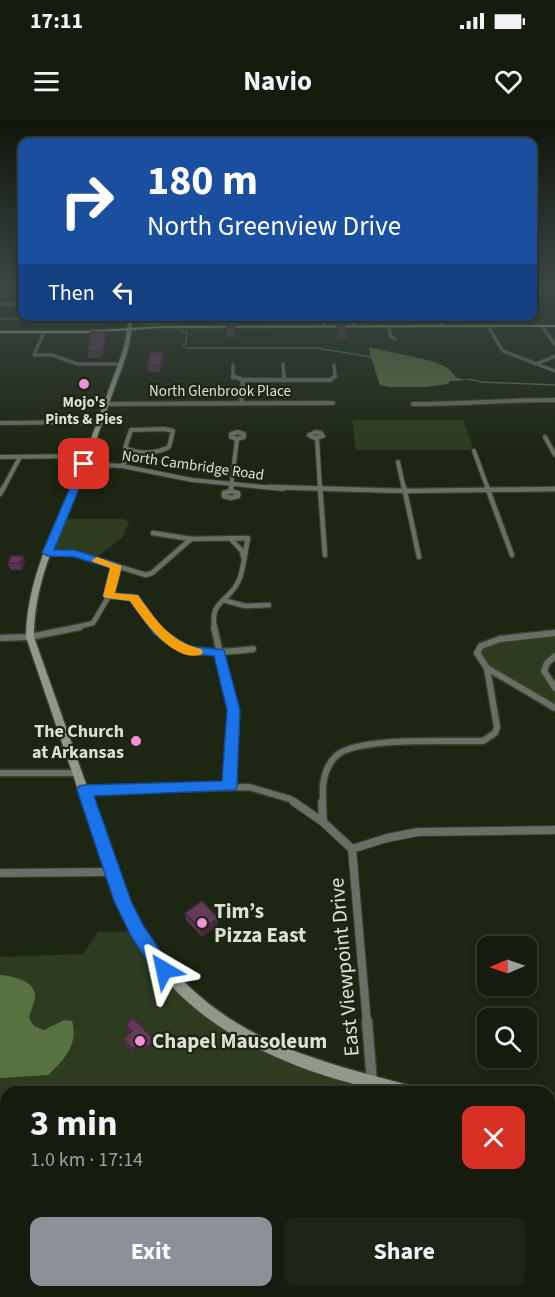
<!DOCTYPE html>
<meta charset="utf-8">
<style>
:root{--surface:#151c0e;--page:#1e2517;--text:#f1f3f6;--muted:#9da19e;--line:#343a2e;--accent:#8c9099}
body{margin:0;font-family:"Source Sans 3",sans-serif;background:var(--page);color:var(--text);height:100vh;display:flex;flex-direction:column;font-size:22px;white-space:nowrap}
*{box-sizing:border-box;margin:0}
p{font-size:20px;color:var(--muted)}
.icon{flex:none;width:33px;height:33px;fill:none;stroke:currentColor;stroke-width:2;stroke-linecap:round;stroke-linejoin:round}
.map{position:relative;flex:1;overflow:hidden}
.drawer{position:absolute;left:0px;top:966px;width:555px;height:212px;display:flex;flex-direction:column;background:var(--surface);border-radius:18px 18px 0 0;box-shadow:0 3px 9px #0003,0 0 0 2px var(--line)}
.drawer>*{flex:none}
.hud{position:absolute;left:18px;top:18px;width:519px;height:183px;border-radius:12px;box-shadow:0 3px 9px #0003,0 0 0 2px var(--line);background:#1a4fa0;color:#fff;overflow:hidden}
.needle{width:39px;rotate:268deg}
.buttons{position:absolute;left:477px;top:816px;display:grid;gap:12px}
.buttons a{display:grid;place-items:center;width:60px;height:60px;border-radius:12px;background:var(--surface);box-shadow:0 3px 9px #0003,0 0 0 2px var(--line);font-size:30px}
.pin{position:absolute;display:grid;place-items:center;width:51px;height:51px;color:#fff;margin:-26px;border-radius:12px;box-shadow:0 3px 9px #0006}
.me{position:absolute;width:66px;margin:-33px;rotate:324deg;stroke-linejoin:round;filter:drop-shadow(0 0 4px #0008)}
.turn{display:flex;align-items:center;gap:21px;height:126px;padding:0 30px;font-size:27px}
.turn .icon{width:78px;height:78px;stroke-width:2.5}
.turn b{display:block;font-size:42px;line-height:51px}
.then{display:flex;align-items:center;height:57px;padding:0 30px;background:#0003;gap:12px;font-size:22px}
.round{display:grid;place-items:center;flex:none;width:63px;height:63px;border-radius:12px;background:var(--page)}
.summary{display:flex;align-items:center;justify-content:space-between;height:102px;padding:0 30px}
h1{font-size:36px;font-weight:700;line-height:45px}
.button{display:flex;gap:12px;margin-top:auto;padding:12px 30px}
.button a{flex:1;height:69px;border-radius:12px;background:var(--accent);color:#fff;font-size:24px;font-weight:700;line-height:69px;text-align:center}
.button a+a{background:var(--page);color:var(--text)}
.status{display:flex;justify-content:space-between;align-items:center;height:42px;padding:0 30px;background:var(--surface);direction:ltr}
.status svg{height:16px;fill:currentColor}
header{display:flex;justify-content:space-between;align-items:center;height:78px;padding:0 30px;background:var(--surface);font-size:27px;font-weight:700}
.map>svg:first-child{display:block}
.green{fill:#2d3c1e}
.water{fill:#587141}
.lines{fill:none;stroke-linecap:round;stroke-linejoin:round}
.stream{stroke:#587141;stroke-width:1.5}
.minor-far5-casing{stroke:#37402d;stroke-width:4.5}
.minor-far4-casing{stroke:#37402d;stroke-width:6}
.minor-far3-casing{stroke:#37402d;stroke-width:7}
.minor-far2-casing{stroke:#37402d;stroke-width:9}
.minor-far1-casing{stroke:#37402d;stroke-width:10}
.minor-casing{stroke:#37402d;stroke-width:13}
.secondary-casing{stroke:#37402d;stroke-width:3}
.primary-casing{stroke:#37402d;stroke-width:3}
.minor-far5{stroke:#696f64;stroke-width:3}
.minor-far4{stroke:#696f64;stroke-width:4}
.minor-far3{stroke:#696f64;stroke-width:4.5}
.minor-far2{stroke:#696f64;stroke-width:6}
.minor-far1{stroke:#696f64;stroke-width:8}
.minor{stroke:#696f64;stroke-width:10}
.secondary{fill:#919a8a;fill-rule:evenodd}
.primary{fill:#b0bca7;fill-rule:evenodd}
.wall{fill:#57314d}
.shaded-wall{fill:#47283e}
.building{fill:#653959;stroke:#47283e;stroke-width:1.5}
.route{fill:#1a73e8;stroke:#114b97;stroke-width:1.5}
.slow{fill:#f59e0b}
.poi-dot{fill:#f291d7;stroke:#1c2612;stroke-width:2}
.labels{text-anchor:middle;stroke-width:4.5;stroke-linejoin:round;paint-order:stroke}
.far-street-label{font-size:15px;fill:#dbe2d5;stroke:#1c2612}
.far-poi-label{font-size:15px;font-weight:bold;fill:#dbe2d5;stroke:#1c2612}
.poi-label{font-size:18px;font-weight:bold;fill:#dbe2d5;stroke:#1c2612;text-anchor:end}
.near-poi-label{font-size:21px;font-weight:bold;fill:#dbe2d5;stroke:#1c2612;text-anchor:start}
.near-street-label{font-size:21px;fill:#dbe2d5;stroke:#1c2612}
</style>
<div class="status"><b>17:11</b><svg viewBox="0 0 49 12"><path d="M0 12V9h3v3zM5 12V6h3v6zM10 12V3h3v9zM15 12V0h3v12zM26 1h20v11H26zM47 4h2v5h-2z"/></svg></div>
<header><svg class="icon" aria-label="menu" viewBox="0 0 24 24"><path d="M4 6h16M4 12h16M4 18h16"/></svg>Navio<svg class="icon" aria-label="heart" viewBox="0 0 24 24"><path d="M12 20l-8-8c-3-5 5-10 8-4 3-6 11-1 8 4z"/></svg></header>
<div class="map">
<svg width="555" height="1177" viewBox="0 0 555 1177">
<rect width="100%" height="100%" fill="#1c2612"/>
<g class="green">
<polygon points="352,300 463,300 474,330 356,330"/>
<polygon points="62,399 125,399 129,403 122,418 94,439 75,433 48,433"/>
<polygon points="555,513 555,536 544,549 555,568 555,588 480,541 481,526 489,522"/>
<polygon points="137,811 154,838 234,909 408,972 6,972 6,1172 469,1172 470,1177 0,1177 0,837 83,834 98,812"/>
</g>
<g class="water">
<path d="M373,228L432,241L448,248L457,258L469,260L450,261L448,264L425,267H390L380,265C378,259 369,232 369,228Z"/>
<path d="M0,855C13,856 37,861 35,878C34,885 30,891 29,898L34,906L44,910L64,900L72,901C79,923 64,941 48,955L0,958Z"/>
</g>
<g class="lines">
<g class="stream">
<polyline points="139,197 143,204 172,204"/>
<polyline points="0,199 122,198"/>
<polyline points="178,209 187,213 186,223 183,226 186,228 316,228 372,237"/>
<polyline points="468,259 482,262 555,265"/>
</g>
<defs>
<g id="minor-far5">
<polyline points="0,184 22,184"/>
<polyline points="323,196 325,206"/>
<polyline points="439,196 442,206"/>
<polyline points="487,205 503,231 555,251"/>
<polyline points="353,206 356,196"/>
<polyline points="388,206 391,217 395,219"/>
<polyline points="542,206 555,225"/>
<polyline points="44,212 34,235 52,235 78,244 121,244"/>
<polyline points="283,244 284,258"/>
<polyline points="536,244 555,236"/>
<polyline points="233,245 233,258"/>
<polyline points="333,258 335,256 334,245"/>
</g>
<g id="minor-far4">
<polyline points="233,256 243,260 330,260 335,256"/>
<polyline points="284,256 284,260"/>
<polyline points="241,283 243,260"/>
<polyline points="107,284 333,283"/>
<path d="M413,284C461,284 507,280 555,280"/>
<polyline points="0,303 100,302"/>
<path d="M165,309L173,311L169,327C156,334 139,334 125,328L131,310Z"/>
<polygon points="238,312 244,314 244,317 237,319 231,317 231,314"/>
<polygon points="316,312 321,313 323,316 314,318 309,315"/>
<polyline points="545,317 555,335"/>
<polyline points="317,318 320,369"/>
<polyline points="474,331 488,369"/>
<polyline points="0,337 88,336"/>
<polyline points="398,342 404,369"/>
<polyline points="84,344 122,346 192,360 283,369"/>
<polyline points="122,346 131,332"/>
<polyline points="3,369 20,337"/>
<polyline points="231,369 237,319"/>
</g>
<g id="minor-far3">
<polyline points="268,367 405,371 555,369"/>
<polyline points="320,367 325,435"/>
<polyline points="404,367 419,437"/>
<polyline points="487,367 512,435"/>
<polyline points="231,371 231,367"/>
<polygon points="231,371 238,373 238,376 231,378 224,376 224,373"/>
<polyline points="0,374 4,367"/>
<path d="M153,413L191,419L248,418C245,431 244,448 239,460C231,481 208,481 215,508"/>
<polyline points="230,418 242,431 243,436"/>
<polyline points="48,433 75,433 146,455 152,453 191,419"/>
<polyline points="109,476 134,477 155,508"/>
<polyline points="223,480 245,486 269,485"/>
<polyline points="73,508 93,503 109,476 116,446"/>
</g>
<g id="minor-far2">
<path d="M154,507C178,538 218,533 253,529"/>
<polyline points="214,507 233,590 229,666"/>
<polyline points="555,513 500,519 481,526 477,533 487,548 555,588"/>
<polyline points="0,518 30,517 80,507"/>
<polyline points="555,536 547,543 544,551 555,568"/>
<polyline points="0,653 78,653"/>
<polyline points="84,670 249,667 290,679 296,683"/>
<path d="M323,683C322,665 323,649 336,636C357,616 452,622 483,621L495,613L497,607L487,548"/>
</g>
<g id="minor-far1">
<polyline points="294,682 323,702 322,682"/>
<polyline points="323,702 352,729 387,718 418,712 555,710"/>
<polyline points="352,729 367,903"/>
<polyline points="0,753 111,752"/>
</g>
<polyline id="minor" points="367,901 372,962"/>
<g id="secondary">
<path d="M128,196H132C133,225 121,249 112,275C101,305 91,336 79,365C58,415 34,461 34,517L113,740C125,771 137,803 157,830C221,917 309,939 408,965L413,967L415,972C404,972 393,973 383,972C375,971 368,968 361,966C343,961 325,956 308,950C245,927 184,892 147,835C127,806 114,773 102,740L26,517C27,461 51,415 72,365C85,336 96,306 107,275C116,249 128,225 128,196Z"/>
<polygon points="549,1011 555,1014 555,1028 549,1025"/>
</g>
<polygon id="primary" points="555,205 555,207 162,208 83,213 0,213 0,211 83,211 162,206"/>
</defs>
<use href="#minor-far5" class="minor-far5-casing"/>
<use href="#minor-far4" class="minor-far4-casing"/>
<use href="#minor-far3" class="minor-far3-casing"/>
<use href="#minor-far2" class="minor-far2-casing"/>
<use href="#minor-far1" class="minor-far1-casing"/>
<use href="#minor" class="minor-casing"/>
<use href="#secondary" class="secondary-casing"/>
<use href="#primary" class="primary-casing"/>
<use href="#minor-far5" class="minor-far5"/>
<use href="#minor-far4" class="minor-far4"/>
<use href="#minor-far3" class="minor-far3"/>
<use href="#minor-far2" class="minor-far2"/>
<use href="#minor-far1" class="minor-far1"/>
<use href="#minor" class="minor"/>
<use href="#secondary" class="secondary"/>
<use href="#primary" class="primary"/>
</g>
<g class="wall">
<rect x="228" y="196" width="8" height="8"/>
<polygon points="236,205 235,217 227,217 226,212"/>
<polygon points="337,206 346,212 346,219 338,219 337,213"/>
<polygon points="107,212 107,218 102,238 88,238 87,231 89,225 89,220"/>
<polygon points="164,240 160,252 148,252 147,245"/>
<polygon points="23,436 25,443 22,450 10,450 8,443"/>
<polygon points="185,793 218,798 218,805 202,817 186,800"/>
<polygon points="126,905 156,924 149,931 143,925 134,933 125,924 123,919 130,913 127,909"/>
</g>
<g class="shaded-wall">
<polygon points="107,212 107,218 102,238 101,231"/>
<polygon points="163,232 164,240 160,252 160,245"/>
<polygon points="23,436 25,443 22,450 20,443"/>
<polygon points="218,798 218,805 202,817 201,810"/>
<polygon points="142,920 143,925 134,933 133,929"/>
<polygon points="155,920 156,924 149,931 148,927"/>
</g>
<g class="building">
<rect x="228" y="196" width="8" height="2"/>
<polygon points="227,205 236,205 235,212 226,212"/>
<polygon points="337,206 345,206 346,212 339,212"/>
<polygon points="91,212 107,212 101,231 87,231 91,220 89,220"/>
<polygon points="151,232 163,232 160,245 147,245"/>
<polygon points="11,436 23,436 20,443 8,443"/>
<polygon points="202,781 218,798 201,810 185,793"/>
<polygon points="133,898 155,920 148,927 142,920 133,929 123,919 132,911 126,905"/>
</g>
<linearGradient id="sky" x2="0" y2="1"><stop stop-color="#0f150a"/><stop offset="0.5" stop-color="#3a4744"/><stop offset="1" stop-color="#3a4744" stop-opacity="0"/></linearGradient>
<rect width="555" height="333" fill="url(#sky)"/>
<polygon class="route" points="81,342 89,344 54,430 75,430 120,444 122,446 115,473 138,475 162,509 189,526 224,530 240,590 237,666 235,670 94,676 131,781 143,805 173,850 170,856 164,858 157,856 131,816 114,781 77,670 79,666 84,665 222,661 227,590 214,536 182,533 154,514 130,481 105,478 103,476 110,448 74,437 48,436 42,433"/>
<path class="slow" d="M97,437L122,446L115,473L138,475C156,500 169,521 201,529L203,532L201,535C172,542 144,501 130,481L105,478L103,476L110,448L93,442L92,440Z"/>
<g class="poi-dot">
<circle cx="84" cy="264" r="6"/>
<circle cx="136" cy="621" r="6"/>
<circle cx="202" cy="803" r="6"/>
<circle cx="140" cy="921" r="6"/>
</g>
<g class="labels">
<g class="far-street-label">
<text x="220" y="276">North Glenbrook Place</text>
<text transform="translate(193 345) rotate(8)" y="5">North Cambridge Road</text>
</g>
<g class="far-poi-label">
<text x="84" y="287">Mojo's<tspan x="84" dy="17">Pints &amp; Pies</tspan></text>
</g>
<g class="poi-label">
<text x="124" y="617">The Church<tspan x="124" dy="21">at Arkansas</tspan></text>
</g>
<g class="near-poi-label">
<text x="214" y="798">Tim’s<tspan x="214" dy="24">Pizza East</tspan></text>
<text x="152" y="928">Chapel Mausoleum</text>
</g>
<g class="near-street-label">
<text transform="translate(344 847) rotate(-95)" y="7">East Viewpoint Drive</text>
</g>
</g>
</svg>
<div class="buttons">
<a><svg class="needle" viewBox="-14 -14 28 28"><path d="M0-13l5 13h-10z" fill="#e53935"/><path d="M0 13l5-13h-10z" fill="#9da19e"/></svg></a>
<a><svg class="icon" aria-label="search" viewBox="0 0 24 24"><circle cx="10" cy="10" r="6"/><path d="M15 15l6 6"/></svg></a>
</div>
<div class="pin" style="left:84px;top:344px;background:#d93025"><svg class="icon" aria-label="arrive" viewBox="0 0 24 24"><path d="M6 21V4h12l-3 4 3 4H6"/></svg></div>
<svg class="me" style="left:164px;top:850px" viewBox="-20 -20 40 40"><path d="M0-17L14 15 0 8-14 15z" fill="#1a73e8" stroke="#fff" stroke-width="4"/></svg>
<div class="hud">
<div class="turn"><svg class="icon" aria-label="right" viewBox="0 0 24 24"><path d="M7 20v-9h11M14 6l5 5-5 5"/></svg><div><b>180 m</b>North Greenview Drive</div></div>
<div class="then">Then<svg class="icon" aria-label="left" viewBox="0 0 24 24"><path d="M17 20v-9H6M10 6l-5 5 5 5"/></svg></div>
</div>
<section class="drawer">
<div class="summary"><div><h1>3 min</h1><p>1.0 km · 17:14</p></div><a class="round" style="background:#d93025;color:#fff"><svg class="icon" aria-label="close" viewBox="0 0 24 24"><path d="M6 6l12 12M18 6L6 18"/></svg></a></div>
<div class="button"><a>Exit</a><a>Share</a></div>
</section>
</div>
